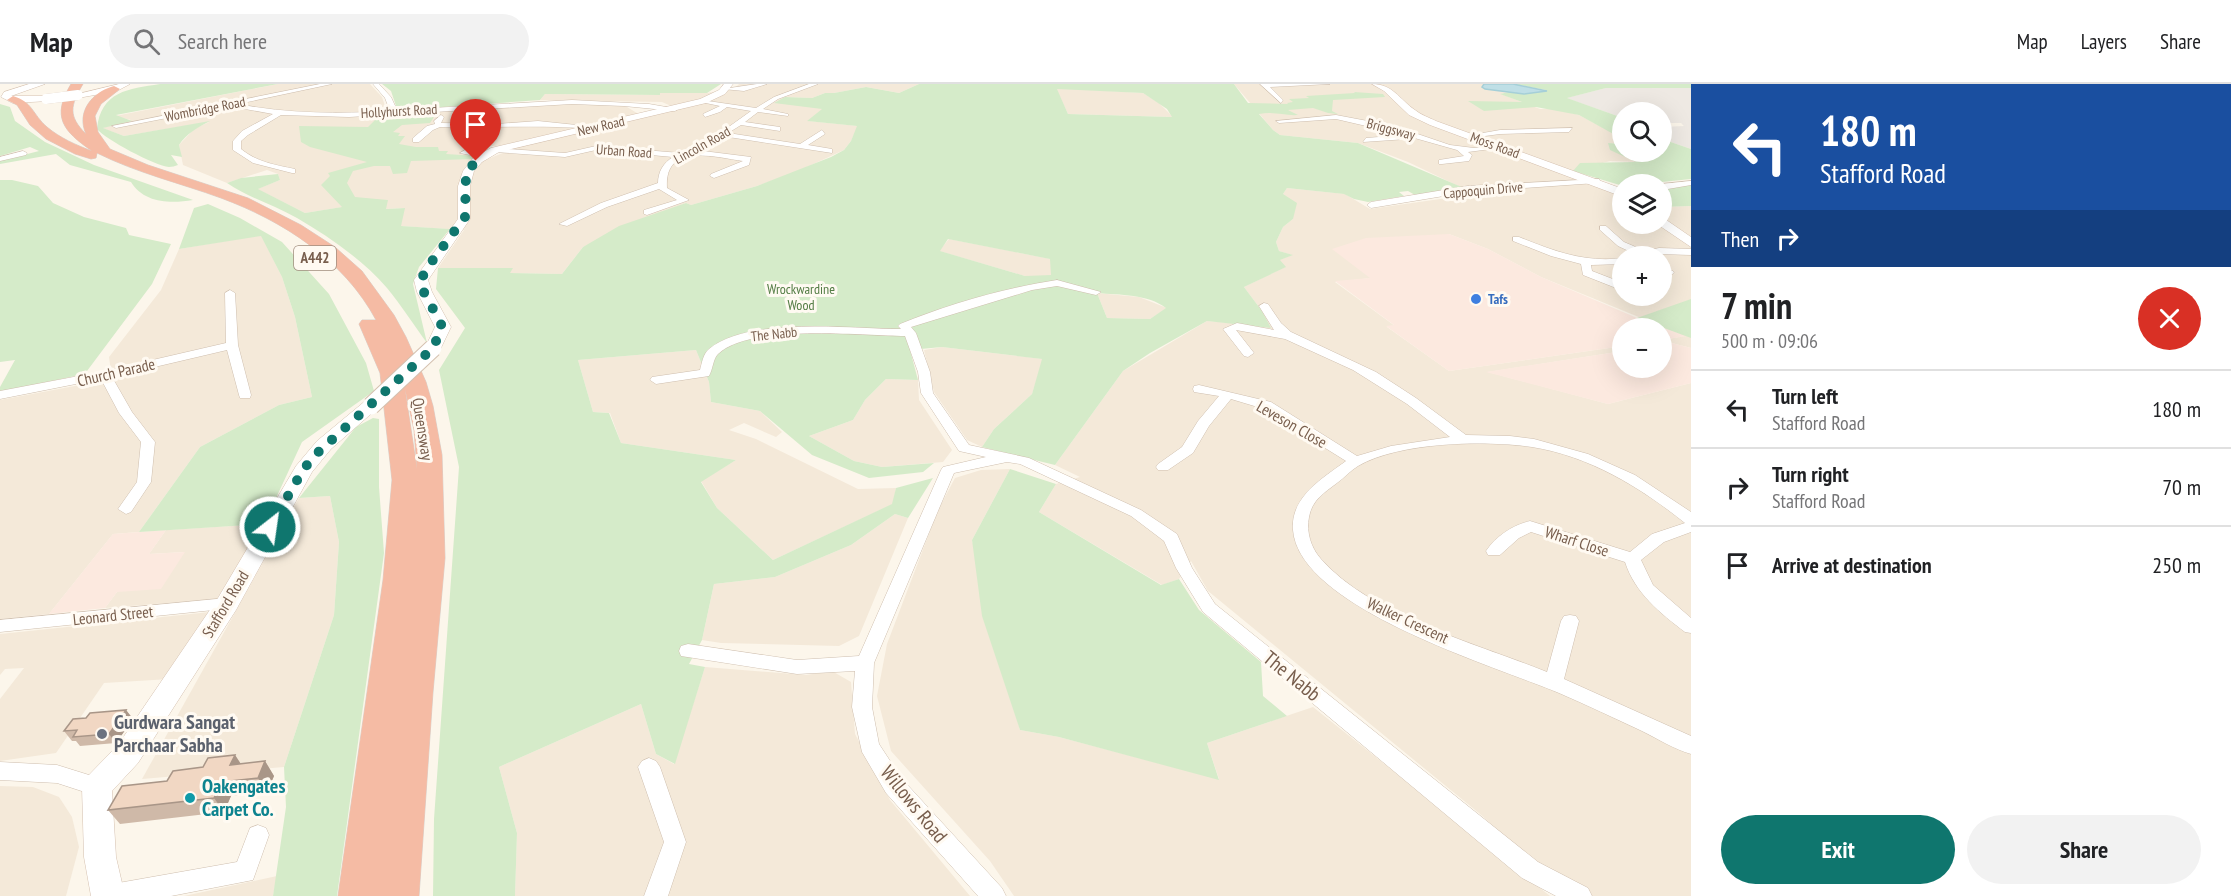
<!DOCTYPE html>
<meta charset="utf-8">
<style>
:root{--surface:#fff;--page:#f2f2f2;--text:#202124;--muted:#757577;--line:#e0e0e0;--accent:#0f766e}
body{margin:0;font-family:"PT Sans Narrow",sans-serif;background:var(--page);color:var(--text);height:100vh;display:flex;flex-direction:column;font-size:22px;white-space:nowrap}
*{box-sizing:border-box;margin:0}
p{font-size:20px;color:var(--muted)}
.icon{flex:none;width:33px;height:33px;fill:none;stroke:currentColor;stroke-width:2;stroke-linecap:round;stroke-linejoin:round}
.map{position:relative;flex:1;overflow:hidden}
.sheet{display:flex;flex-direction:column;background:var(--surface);width:540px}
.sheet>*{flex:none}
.hud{background:#1a4fa0;color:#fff;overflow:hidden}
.buttons{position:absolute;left:1612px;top:18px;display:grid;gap:12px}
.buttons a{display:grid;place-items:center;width:60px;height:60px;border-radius:50%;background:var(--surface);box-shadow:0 6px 24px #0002;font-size:30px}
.pin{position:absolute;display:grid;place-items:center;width:51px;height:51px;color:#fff;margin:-62px -26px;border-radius:50% 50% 50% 0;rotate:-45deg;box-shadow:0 0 6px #0007}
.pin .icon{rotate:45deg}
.me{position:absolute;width:66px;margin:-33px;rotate:30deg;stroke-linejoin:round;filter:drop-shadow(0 0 4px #0008)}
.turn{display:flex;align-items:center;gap:21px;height:126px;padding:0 30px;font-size:27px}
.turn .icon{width:78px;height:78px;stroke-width:2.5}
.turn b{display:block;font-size:42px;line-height:51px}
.then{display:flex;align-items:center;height:57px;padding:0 30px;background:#0003;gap:12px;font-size:22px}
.round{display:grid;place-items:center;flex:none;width:63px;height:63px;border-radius:32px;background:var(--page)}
.overview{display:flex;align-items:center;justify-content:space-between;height:102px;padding:0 30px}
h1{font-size:36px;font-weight:700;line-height:45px}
.primary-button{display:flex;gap:12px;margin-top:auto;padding:12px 30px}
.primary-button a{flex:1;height:69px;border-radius:36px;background:var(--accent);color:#fff;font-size:24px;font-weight:700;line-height:69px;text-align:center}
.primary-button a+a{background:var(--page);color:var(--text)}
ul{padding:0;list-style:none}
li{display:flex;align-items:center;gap:18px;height:78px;padding:0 30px;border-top:2px solid var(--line)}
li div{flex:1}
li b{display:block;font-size:22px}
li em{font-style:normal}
header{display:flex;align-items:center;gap:36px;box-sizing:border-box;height:84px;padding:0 30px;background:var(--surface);border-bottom:2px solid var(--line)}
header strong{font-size:28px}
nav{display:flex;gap:33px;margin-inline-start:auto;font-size:21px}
.search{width:420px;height:54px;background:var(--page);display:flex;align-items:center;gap:15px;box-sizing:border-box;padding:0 21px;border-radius:33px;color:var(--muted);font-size:22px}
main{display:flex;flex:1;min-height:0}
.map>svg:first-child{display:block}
.residential{fill:#f4e9d9;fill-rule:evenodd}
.commercial{fill:#fce9df}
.industrial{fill:#eee9e3}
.green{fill:#d5ebc9;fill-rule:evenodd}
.water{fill:#bfdfe6;stroke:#a5cfd8;stroke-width:1.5}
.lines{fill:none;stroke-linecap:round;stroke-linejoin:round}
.street-casing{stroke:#cfbfaf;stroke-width:1}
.secondary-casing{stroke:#d5c1b0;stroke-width:1}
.highway-casing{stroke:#d9d2cd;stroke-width:1}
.street{fill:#fff;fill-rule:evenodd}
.secondary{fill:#fff;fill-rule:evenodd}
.highway{fill:#f5bba4;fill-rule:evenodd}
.secondary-bridge-far1-casing{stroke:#d5c1b0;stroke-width:10;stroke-linecap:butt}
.secondary-bridge-casing{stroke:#d5c1b0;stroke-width:19;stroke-linecap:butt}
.secondary-bridge-far1{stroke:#fff;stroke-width:10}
.secondary-bridge{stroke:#fff;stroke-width:17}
.wall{fill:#cfb9a8}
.shaded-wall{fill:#a99688}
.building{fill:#f1d7c3;stroke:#a99688;stroke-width:1.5}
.route{stroke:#0f766e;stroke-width:10;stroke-dasharray:0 18}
.shop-dot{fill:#3f7fe0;stroke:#fffaf2;stroke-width:2}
.worship-dot{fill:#6b7280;stroke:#fffaf2;stroke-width:2}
.culture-dot{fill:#0f9aa8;stroke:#fffaf2;stroke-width:2}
.labels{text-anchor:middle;stroke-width:6;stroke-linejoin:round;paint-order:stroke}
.far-street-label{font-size:14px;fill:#785e4d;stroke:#fffaf2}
.far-park-label{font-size:14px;fill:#547d45;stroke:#fffaf2}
.far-shop-label{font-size:14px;font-weight:bold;fill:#366cbe;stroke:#fffaf2;text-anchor:start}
.shield{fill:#fffaf2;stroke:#a08d7e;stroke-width:1.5}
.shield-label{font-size:15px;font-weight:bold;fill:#785e4d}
.street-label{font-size:16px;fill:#785e4d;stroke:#fffaf2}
.near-street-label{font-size:20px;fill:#785e4d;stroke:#fffaf2}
.near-worship-label{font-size:20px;font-weight:bold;fill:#5b616d;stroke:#fffaf2;text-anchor:start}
.near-culture-label{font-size:20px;font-weight:bold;fill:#0d838f;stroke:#fffaf2;text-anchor:start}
</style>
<header>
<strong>Map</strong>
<div class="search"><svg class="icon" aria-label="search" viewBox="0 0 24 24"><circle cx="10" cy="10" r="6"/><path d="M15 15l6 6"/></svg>Search here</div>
<nav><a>Map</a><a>Layers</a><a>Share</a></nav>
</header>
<main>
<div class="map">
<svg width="1691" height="812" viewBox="0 0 1691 812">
<rect width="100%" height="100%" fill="#fcf6eb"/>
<g class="residential">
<polygon points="278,0 370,0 382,13 388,31 535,20 609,20 624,21 640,31 503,62 491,62 475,74 485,76 518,63 678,25 662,18 540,16 545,10 659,11 659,9 707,9 735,4 739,0 919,0 899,9 866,3 834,9 825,9 812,14 784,13 823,25 808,37 858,42 851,57 844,66 796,88 757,102 691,121 686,119 583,163 562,190 509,189 512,184 438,184 464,146 400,142 404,124 385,125 343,123 305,129 257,105 280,96 278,90 267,86 227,99 183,81 179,61 194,45 209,38 124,52 102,44 131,36 115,32"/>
<path d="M1234,0H1484L1482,3L1485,5L1509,8L1501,10L1540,25H1555L1579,31L1617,51L1623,52V60L1608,59L1638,78L1610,77L1573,87L1623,114V140H1662V123L1691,122V264L1672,259L1662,261V256L1685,252L1541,193L1488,165L1449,150L1371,194L1335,198L1395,242L1387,243L1449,287L1623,262V267L1488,288L1608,320L1691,299V812H1585L1557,800L1480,730L1208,507L1191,477L1179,495L1162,501L1039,428L1056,400L1080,393L1055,381L1123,287L1207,237L1243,240L1262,227L1244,203L1285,183L1279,176L1292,171L1279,167L1276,158L1283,143L1293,135L1283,110L1287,104L1345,110L1370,125L1475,110L1408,78L1358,59L1280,51L1273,46ZM1623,172H1662V212H1623Z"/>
<polygon points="1056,4 1143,9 1159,19 1173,33 1068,30"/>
<polygon points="261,151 282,193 295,233 312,313 279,321 200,363 139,448 113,450 49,530 0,535 0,316 112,295 109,273 161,206 179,165"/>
<polygon points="949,155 1051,175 1052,192 1025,192 939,167"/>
<polygon points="1097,209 1139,213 1167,224 1150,235 1107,234"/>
<polygon points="942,263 1043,275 1032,310 994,345 982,363 967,356 934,308 924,266"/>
<polygon points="696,266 709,298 711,318 760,327 782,348 776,353 744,339 729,346 756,355 858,405 896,404 893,420 773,476 717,424 701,397 736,376 621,359 610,329 593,328 578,276"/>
<polygon points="886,295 918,296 919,316 952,366 943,378 882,383 854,377 809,352 853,336 865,316"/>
<polygon points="1010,385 972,456 1020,646 1059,653 1219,695 1207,659 1313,623 1550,812 1014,812 990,777 891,667 877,612 887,560 938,426 955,394 981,386"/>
<polygon points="330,412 339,458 334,531 284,683 142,695 299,414"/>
<polygon points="895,430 908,434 859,552 839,562 721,559 702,556 714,500 775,493 851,461"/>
<polygon points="264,440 217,515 105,524 117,508 184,468 149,470 166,446"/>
<polygon points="210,528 170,595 104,599 56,669 0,677 0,615 24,584 5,585 0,591 0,550"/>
<polygon points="705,583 806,591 832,587 851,598 855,650 890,716 970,812 515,812 517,749 499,683 641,620 656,670 674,680"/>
<polygon points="0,702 33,703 59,713 72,733 79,763 66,812 0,812"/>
<polygon points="277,792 273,812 184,812"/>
</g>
<g class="commercial">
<polygon points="1449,150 1488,165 1541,193 1637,234 1687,252 1662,256 1662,244 1623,244 1623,262 1449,287 1386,242 1394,241 1335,197 1370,194 1332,165 1366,154"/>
<polygon points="1672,259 1691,264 1691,299 1608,320 1486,288 1623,267 1623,284 1662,284 1662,261"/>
<polygon points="166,446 149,470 185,468 161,505 117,508 105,524 49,530 113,450"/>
</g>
<polygon class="industrial" points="1667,2 1691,4 1691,65 1662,55 1662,43 1684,42 1681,39 1662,39 1662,28 1623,28 1623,34 1566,14 1606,4"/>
<g class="green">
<path d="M160,0H278L116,31L132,37L103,44L124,52L210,37C197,44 187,49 179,61L182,73L171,71L178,81C175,82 172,83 169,83C155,82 105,55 97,45C101,7 128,5 160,0Z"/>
<polygon points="382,0 721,0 707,9 660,9 660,11 545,10 540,16 403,26 397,25 391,7"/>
<path d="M919,0H1234L1248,19L1288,20L1287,19L1293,18L1289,15L1309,14L1306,12L1355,9L1354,8L1383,10L1385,13L1333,16L1332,27L1338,30L1328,29L1313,24L1288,26L1298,31C1284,32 1274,27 1259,30L1273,46L1280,51L1358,59L1464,104L1415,111L1408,107L1399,108L1404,112L1368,118L1354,115L1344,110L1287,104L1283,110L1297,119L1293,135L1283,143L1276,158L1279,167L1293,171L1280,176L1286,183L1244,203L1262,227L1271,244L1207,237L1150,269L1123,287L1055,381L982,363L994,345L1032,310L1042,275L942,263L910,266L918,296L886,295L865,316L853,336L809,352L854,377L882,383L934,379L923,388L869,394L812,371L760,327L711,318L709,298L696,266L578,276L593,328L609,329L621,359L736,376L701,398L717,424L773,476L892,420L896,404L933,394L908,434L895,430L851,461L775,493L714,500L702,556L689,580L705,583L675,680L656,670L641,620L499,683L517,749L515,812H433L434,735L459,383L439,286L465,244L436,205L438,184H513L510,189L562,190L583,163L619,142L686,119L691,121L757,102L831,73L844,66L851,57L857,42L807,37L822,25L774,19L785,13L812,14L825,9H834L866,3L899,9ZM1057,5L1143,9L1167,25L1172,33L1068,30ZM948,155L1050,175L1051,191L1025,192L940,167ZM1097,209C1120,211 1148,210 1166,224L1150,235L1107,234Z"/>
<polygon points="1513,0 1691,0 1691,4 1606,4 1567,14 1623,34 1623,52 1617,52 1579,31 1536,23 1484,27 1468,17 1522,18 1500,10 1509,8 1524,10 1546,6"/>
<path d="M0,20L10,23L15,37L45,58L94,81L193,116C170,120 144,119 131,98L70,81L56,70L0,80V77L39,67L30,63L0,72Z"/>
<path d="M438,27L430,39L402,41L393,48L400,49L398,52H405L399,60L416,63H438L439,67H448L446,70L477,72L474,75L411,77L407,89L393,90L390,82H374L353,87L347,99L355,113L388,116L386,125L405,124L401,142L450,145L419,183L413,200L427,259C414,241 401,221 387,204C363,176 328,152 297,134C274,121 249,114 227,99L241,94L278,90L280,96L258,105L305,129L342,123L321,101L330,92L328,89L367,78L310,63L301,58L299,42L368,43L380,31Z"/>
<polygon points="1662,55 1691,65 1691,95 1623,102 1573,87 1580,79 1636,78 1610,66 1608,59 1623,60 1623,68 1662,68"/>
<polygon points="0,96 12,96 38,102 53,119 84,133 126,144 129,151 171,160 152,200 87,287 75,292 0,308 0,303 15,276 0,278"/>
<polygon points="1691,101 1691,122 1662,123 1662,104"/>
<polygon points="208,120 240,134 282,158 329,210 366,279 374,307 302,358 264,440 139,448 200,363 279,321 312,313 295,233 282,193 261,152 179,165 194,124"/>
<polygon points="1691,215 1691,254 1637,234"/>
<polygon points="373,334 379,335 379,403 384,469 337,812 273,812 286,723 284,683 334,531 339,458 330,412 299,414 356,343"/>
<polygon points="1010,385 1056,400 1039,428 1161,501 1179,495 1199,526 1261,578 1263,612 1287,632 1207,659 1219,696 1059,653 1020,646 982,532 972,456"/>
</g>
<polygon class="water" points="1484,0 1513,0 1547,7 1524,10 1485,5 1482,3"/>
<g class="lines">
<defs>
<g id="street">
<path d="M320,0H332L238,20C288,30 339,30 390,27L385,14L373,0H379L391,13L397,26L572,16L649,20L678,25L675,27L624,22L572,20L349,33L281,31L248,51L241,57V65C257,78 275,81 295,85V89H292L253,79L233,66V57L242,47L273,30L228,22L116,44L112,42Z"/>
<polygon points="757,0 767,0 744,7 723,5"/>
<path d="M809,0H818L778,15L763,25L788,30V32L758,28L745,38L780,43V47L741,41L728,49L800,60L822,46L825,50L808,61L832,65V69L722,52L695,66L751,73L749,81L714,94L710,92L711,90L743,77C714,73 664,58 667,104L689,116L647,131L644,130V126L677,116L659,105L607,123L567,142L559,140L601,119L658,99C658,88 663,79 673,73L596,66L565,73L495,68L491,66L495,64L565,69L596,62L680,69L730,42L751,27L727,23L720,28L705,33L703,30L720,22L701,18V16L756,24L774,13Z"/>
<polygon points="1260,0 1330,0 1270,3 1283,16 1281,19"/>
<path d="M441,31L444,33L441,39L496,40L538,37L586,42L582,44C534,41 487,44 440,43L433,46L419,58H413V54L427,42L435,40L434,37Z"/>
<polygon points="1336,31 1394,42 1450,61 1474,64 1502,61 1506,63 1468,68 1472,71 1469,77 1442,80 1439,80 1439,76 1464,72 1457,66 1411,53 1407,55 1363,58 1366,54 1405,51 1336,35 1279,39 1276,37"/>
<polygon points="1572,44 1569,48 1500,50 1470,54 1466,52 1500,46"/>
<polygon points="488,53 491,57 471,68 485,70 485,74 460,69"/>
<polygon points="23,67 27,69 26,71 0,77 0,73"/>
<polygon points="1599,95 1600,97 1596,99 1468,108 1371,124 1367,121 1371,118 1468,102"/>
<polygon points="1691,97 1691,101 1662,106 1662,100"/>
<polygon points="1600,142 1606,142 1624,158 1645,167 1659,164 1691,165 1691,171 1659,170 1633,172 1635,170 1618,162 1600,146"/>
<path d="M1513,153H1519C1554,167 1585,179 1623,174V180L1591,181L1592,187L1623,199V204H1616L1583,191L1581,180L1551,172L1513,157Z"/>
<polygon points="1662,184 1673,187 1674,189 1669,192 1662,190"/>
<path d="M1057,196L1101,208L1096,211L1057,202L1032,206L911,243L916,249L930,288L933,309L969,361L1029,374L1141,426L1177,450L1192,484L1215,520L1538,778L1588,804L1592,812H1556L1522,794L1203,528L1176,484L1164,457L1131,432L1020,380L1007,378L954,389L874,579L872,623L879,660L902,695L1002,804L1006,812H978L886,709L862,668L852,623L855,587L797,590L681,572L679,567L681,562L688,560L797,576L859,572L941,386L943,383L986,373L959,367L957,364L921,309L918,288L905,252C862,252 750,239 718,270C713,275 713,285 709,292L656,300L650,296L652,293L700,286C702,279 703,270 709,265C750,232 850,245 901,245L898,242L900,240C949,220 1004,204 1057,196Z"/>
<polygon points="230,206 235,209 238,261 251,311 250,314 240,314 239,311 227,266 112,293 132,328 155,358 151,398 131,428 126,430 118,425 137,398 141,358 119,329 101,295 0,315 0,307 105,287 226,259 225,209"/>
<path d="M1264,219L1268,220L1281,239L1291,248L1376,288L1416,314L1466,351L1510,352L1534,355L1588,370L1635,391L1691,428V448L1664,458L1641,476L1653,501L1691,534V549L1685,548C1660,529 1635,509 1625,478L1531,448L1519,454L1500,471H1488L1486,467C1496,452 1513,441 1530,437L1630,468L1652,450L1685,439C1640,403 1589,372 1532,363C1485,356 1399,358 1358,382C1350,387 1344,394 1337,399C1324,409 1312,416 1309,433C1306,448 1311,464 1321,475C1371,532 1478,560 1547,588L1561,537L1564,532L1570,531L1576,532L1579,537L1564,595L1691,652V670C1674,665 1658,655 1642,647C1614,634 1587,621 1559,609C1495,582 1299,524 1293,446C1290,413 1323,394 1346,377L1261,324L1231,315L1209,342L1193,369L1168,386H1158L1156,383L1158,380L1182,363L1198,337L1219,312L1194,308L1193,305L1194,302L1199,301L1271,318L1357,372L1391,362L1450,353L1407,320L1353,286L1285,255L1236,246L1254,269L1248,273L1244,272L1223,245L1237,239L1274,246L1259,222Z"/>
<polygon points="227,514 233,516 236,520 233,524 0,548 0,536"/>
<polygon points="649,674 656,677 660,683 686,758 668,812 644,812 664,758 638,683 642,677"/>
<polygon points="0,678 57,681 105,696 108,703 105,710 97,712 57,699 0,696"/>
<polygon points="258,741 266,744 269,751 253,796 171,812 95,812 99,804 107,801 237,778 250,744"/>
</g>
<g id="secondary">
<polygon points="29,0 45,0 11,12 46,12 51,15 49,17 13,19 1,13 4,8"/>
<polygon points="119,0 130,0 117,7 78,14 74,11"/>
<polygon points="724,0 733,0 725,10 706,19 499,68 482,78 474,87 470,102 470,135 428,196 432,208 451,243 439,268 427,268 425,264 435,243 417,208 414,196 458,135 458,102 463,87 474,73 491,64 700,15 719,6"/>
<path d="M1372,0C1393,0 1399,15 1415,26C1421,31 1430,34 1436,37L1623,105V113L1430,41L1409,31L1384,7Z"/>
<polygon points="1662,133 1691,153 1691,163 1657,140 1662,140"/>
<polygon points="371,316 378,318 380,322 331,365 312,388 236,526 138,679 112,707 116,773 125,812 91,812 84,773 82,703 86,694 118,661 218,514 296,382 317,357 364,318"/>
</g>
<path id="highway" d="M71,0H83C70,22 68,32 86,50C76,28 92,8 114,2L120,5L101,20L95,32L98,48L110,65L148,81L248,114L301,141L335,163L362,187L394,231L406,253L426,298L433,322L442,371L445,474L433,608L419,812H338L383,496L392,396L380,289L359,240L362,236H376C344,176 283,137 221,114C180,99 137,89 97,69L96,74L91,75L75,70L46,55L30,41L17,21L7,16L13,12C33,18 32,30 47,43C60,54 76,61 92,67C63,47 51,33 71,0ZM405,305L414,346L417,385Z"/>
</defs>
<use href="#street" class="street-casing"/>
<use href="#secondary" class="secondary-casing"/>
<use href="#highway" class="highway-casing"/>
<use href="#street" class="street"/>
<use href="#secondary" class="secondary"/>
<use href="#highway" class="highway"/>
<defs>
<polyline id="secondary-bridge-far1" points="46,15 78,11"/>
<polyline id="secondary-bridge" points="371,322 433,264"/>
</defs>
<use href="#secondary-bridge-far1" class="secondary-bridge-far1-casing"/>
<use href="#secondary-bridge" class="secondary-bridge-casing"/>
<use href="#secondary-bridge-far1" class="secondary-bridge-far1"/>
<use href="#secondary-bridge" class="secondary-bridge"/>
</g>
<g class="wall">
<polygon points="126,626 133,635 116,659 80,662 76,657 72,657 64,647 86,634"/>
<polygon points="235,671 241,680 265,677 274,692 267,708 231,712 224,728 120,740 108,726 167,697"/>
</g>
<g class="shaded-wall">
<polygon points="126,626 133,635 116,659 109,650"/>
<polygon points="235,671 244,685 230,681"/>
<polygon points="265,677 274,692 267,708 258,694"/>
<polygon points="221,698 231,712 224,728 214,714"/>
</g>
<g class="building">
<polygon points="126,626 109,650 73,653 77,646 64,647 73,635 86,634 90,629"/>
<polygon points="235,671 230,681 265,677 258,694 221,698 214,714 108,726 122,702 167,697 173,687 203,683 208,674"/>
</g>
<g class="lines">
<path class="route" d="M270,443L303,386L314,372L433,264L442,243C437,227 422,213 421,196L427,184L465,133L466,89L476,77"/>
</g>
<circle class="shop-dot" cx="1476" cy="215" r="6"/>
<circle class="worship-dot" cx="102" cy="650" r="6"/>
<circle class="culture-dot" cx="190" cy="714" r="6"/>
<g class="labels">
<g class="far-street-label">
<text transform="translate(205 25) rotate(-11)" y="5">Wombridge Road</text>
<text transform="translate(399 27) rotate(-3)" y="5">Hollyhurst Road</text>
<text transform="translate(601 42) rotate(-13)" y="5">New Road</text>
<text transform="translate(1391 45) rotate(15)" y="5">Briggsway</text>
<text transform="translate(702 61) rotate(-29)" y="5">Lincoln Road</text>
<text transform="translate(1495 61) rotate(20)" y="5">Moss Road</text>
<text transform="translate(624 67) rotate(4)" y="5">Urban Road</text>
<text transform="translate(1483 106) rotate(-5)" y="5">Cappoquin Drive</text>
<text transform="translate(774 250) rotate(-6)" y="5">The Nabb</text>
</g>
<g class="far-park-label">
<text x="801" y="210">Wrockwardine<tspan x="801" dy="16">Wood</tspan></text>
</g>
<g class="far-shop-label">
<text x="1488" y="220">Tafs</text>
</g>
<rect class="shield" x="294" y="162" width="42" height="24" rx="4.5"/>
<g class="shield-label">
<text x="315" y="179">A442</text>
</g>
<g class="street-label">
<text transform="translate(116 288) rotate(-13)" y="6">Church Parade</text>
<text transform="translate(1292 340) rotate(30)" y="6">Leveson Close</text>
<text transform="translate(423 345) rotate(81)" y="6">Queensway</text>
<text transform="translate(1577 457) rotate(18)" y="6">Wharf Close</text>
<text transform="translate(225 520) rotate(-59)" y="6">Stafford Road</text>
<text transform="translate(113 531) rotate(-6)" y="6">Leonard Street</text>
<text transform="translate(1408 536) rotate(25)" y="6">Walker Crescent</text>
</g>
<g class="near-street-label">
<text transform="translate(1292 592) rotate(39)" y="7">The Nabb</text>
<text transform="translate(914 720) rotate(51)" y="7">Willows Road</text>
</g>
<g class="near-worship-label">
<text x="114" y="645">Gurdwara Sangat<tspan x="114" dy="23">Parchaar Sabha</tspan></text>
</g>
<g class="near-culture-label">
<text x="202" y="709">Oakengates<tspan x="202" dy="23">Carpet Co.</tspan></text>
</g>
</g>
</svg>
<div class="buttons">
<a><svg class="icon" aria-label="search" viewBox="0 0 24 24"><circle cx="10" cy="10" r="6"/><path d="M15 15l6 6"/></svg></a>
<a><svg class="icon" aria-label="layers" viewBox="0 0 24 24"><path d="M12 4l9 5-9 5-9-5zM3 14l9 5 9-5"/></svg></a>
<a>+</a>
<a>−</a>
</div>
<div class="pin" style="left:476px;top:77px;background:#d93025"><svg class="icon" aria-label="arrive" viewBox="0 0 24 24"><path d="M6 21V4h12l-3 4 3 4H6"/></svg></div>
<svg class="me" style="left:270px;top:443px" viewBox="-20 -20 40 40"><circle r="17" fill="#0f766e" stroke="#fff" stroke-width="3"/><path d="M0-11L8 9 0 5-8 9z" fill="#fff"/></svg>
</div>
<section class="sheet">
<div class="hud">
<div class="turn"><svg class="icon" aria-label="left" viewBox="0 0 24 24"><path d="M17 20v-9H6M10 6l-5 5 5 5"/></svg><div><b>180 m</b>Stafford Road</div></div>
<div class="then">Then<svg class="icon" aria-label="right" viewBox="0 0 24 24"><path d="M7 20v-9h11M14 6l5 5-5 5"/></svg></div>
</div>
<div class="overview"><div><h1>7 min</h1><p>500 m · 09:06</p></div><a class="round" style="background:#d93025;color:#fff"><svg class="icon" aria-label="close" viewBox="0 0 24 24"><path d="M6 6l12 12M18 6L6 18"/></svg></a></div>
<ul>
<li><svg class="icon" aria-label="left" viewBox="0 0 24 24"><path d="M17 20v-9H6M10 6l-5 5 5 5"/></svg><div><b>Turn left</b><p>Stafford Road</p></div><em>180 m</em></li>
<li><svg class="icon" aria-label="right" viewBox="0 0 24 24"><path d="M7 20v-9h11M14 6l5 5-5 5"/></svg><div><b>Turn right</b><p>Stafford Road</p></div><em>70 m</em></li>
<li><svg class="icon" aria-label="arrive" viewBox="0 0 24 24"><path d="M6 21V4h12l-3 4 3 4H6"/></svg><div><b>Arrive at destination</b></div><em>250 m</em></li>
</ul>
<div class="primary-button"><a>Exit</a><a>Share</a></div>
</section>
</main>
